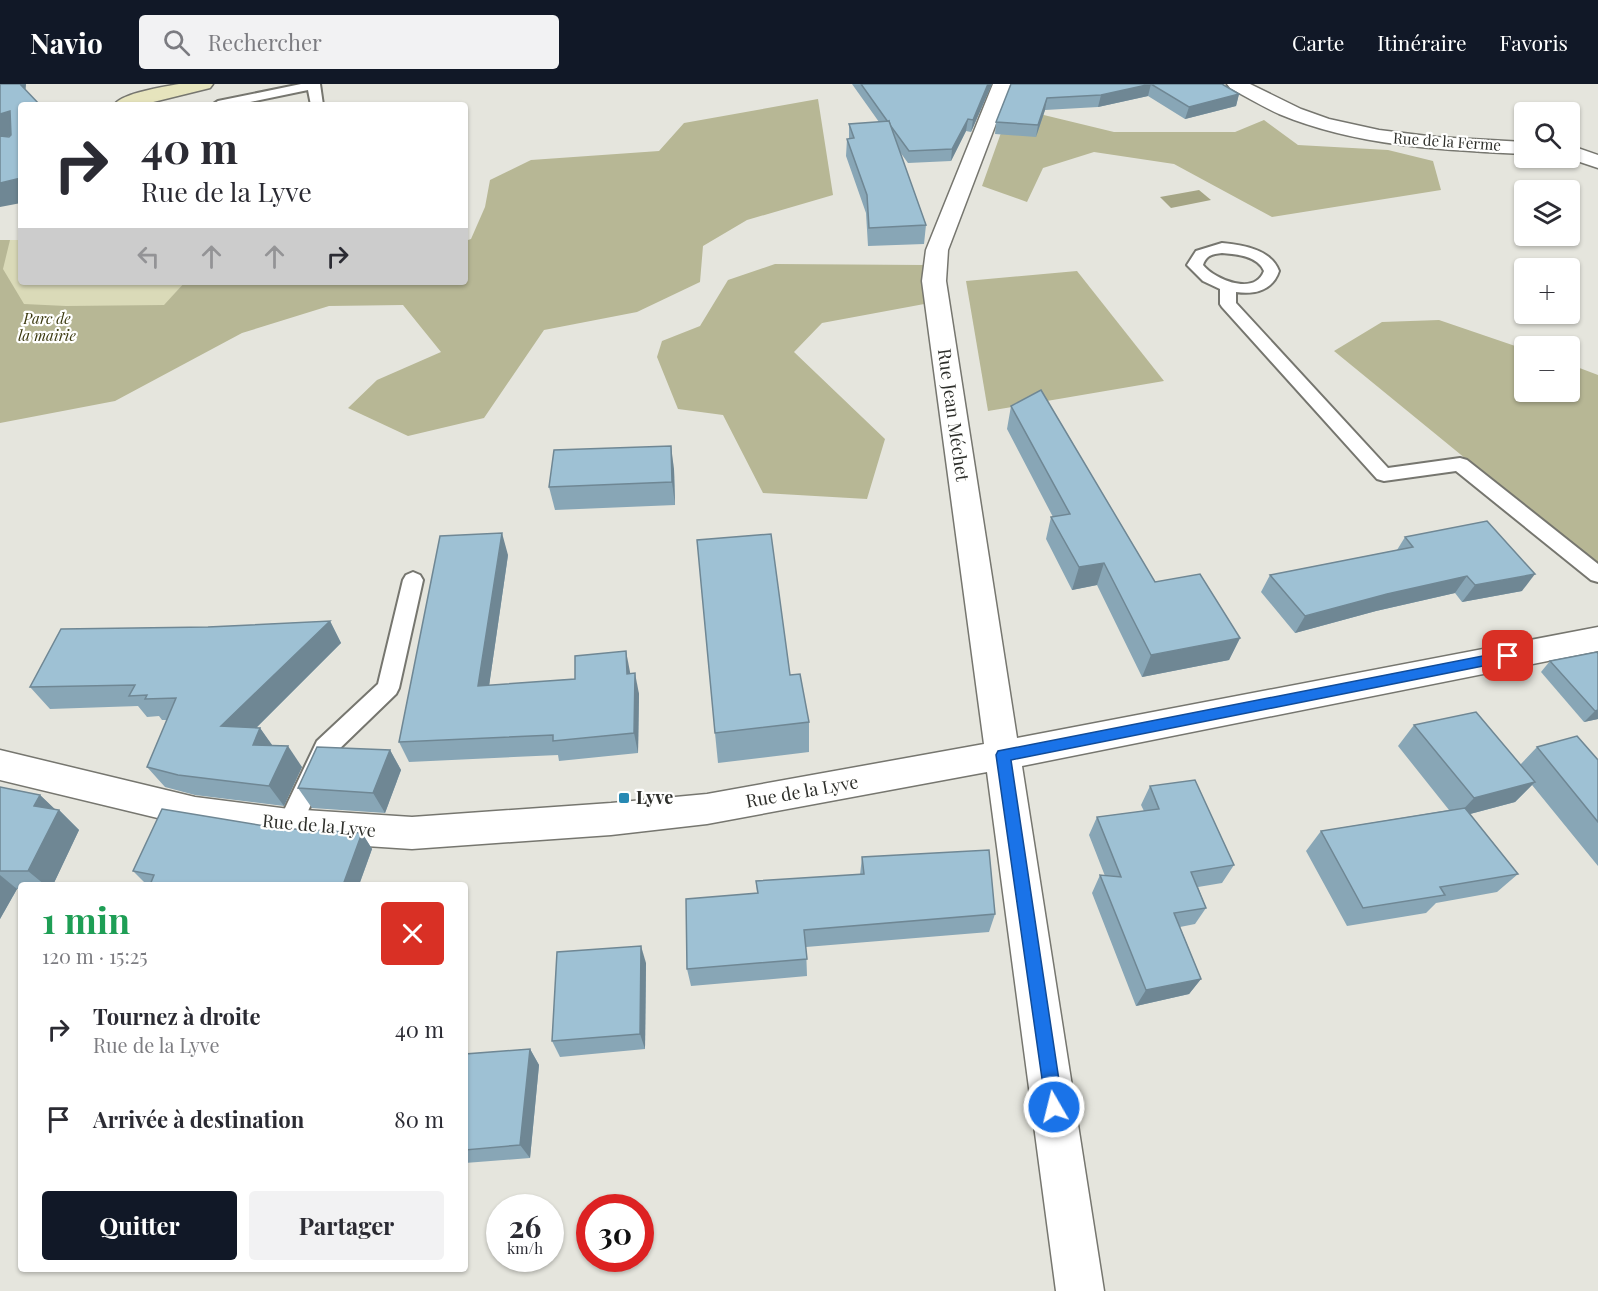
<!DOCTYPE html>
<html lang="fr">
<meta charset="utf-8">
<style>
:root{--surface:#fff;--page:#f2f2f3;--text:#2b2b33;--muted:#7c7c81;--accent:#111827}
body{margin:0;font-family:"Playfair Display",serif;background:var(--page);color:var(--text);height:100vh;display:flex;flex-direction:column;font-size:22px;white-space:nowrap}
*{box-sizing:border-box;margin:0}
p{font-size:20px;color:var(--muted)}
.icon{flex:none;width:33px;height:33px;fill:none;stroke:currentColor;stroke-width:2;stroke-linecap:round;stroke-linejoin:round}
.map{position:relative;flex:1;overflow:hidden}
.details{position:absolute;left:18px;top:798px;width:450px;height:390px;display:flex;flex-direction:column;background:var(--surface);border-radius:6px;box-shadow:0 2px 4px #0004}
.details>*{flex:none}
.guide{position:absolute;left:18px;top:18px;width:450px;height:183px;border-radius:6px;box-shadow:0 2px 4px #0004;background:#fff;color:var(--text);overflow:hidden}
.fabs{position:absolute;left:1514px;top:18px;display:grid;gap:12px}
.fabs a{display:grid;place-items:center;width:66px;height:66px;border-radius:6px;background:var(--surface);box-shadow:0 2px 4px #0004;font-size:30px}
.speed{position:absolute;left:486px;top:1110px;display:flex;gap:12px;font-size:30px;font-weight:700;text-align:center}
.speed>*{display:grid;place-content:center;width:78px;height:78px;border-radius:50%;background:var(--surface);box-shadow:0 2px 4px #0004;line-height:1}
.speed small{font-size:15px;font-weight:400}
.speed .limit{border:9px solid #d22;background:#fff;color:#111}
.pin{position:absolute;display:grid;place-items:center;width:51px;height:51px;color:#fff;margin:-26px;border-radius:12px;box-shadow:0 3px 9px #0006}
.me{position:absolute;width:66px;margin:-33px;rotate:352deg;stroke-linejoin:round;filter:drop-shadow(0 0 4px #0008)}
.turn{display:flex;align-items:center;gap:21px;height:126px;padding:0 24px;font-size:27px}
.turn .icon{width:78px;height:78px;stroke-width:2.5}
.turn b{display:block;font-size:42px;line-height:51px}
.lanes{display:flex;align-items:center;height:57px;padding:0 24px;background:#0003;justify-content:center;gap:30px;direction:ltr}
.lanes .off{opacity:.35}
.round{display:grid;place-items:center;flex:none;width:63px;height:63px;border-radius:6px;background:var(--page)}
.headline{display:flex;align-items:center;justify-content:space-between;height:102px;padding:0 24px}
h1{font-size:36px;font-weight:700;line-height:45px;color:#1e9e55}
.cta{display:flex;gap:12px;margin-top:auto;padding:12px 24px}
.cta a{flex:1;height:69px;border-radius:6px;background:var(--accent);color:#fff;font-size:24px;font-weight:700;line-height:69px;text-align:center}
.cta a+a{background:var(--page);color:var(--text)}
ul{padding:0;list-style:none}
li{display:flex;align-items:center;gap:18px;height:90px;padding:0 24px}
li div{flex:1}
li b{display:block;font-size:22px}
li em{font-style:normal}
header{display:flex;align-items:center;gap:36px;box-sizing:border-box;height:84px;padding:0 30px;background:var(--accent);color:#fff}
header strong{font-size:28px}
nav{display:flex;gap:33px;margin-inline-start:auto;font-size:21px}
.search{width:420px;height:54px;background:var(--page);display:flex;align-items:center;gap:15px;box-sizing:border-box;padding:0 21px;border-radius:6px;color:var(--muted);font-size:22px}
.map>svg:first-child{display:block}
.green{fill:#dadab8}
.forest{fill:#b7b795}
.water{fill:#a5a585}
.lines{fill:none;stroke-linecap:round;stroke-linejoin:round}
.lane-casing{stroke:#76766f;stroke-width:4}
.street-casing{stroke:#76766f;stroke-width:3}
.secondary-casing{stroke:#76766f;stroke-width:3}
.lane{fill:#fff;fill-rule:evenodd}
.street{fill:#fff;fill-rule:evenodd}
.secondary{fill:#e6e4bd;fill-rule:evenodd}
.wall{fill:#88a6b6}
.shaded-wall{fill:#6f8794}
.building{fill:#9ec1d4;stroke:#6f8794;stroke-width:1.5}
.route{fill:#1a73e8;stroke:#114b97;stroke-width:1.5}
.poi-dot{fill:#2789b3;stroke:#fffffe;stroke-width:2}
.labels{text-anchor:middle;stroke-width:4.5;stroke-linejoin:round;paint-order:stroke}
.far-street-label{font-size:15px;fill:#2e2f2b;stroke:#fffffe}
.far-park-label{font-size:15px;font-style:italic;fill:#3a380e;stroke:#fffffe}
.street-label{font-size:18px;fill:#2e2f2b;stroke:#fffffe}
.poi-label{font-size:18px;font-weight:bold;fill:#2e2f2b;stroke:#fffffe;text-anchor:start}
</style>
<header>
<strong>Navio</strong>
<div class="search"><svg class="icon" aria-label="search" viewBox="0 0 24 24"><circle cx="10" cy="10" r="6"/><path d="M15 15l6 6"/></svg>Rechercher</div>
<nav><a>Carte</a><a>Itinéraire</a><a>Favoris</a></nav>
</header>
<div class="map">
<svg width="1598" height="1207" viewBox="0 0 1598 1207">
<rect width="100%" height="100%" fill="#e5e5dd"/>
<polygon class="green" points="0,156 21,156 21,198 185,198 113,280 0,298"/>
<g class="forest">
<polygon points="818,15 833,111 747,136 703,162 700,198 637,228 544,246 484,334 408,352 348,324 377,296 441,268 403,221 329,222 242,249 115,317 0,339 0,156 10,156 3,185 24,220 66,222 164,221 185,198 465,198 465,157 471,155 485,123 490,96 531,76 659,67 684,39"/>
<polygon points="1019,25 1114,48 1235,48 1264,36 1298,61 1388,66 1433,77 1441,106 1272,133 1174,80 1094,68 1043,84 1027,118 982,102 1007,32"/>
<polygon points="775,180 924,181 935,218 822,239 794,268 885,355 867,415 763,409 723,331 678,325 657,273 662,257 700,242 728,196"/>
<polygon points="1077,187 1164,297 988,327 966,197"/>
<polygon points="1439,236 1524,265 1524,308 1569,308 1569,280 1598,291 1598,483 1334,267 1382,238"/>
</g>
<polygon class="water" points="1199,106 1211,116 1171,124 1160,113"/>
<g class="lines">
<defs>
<g id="lane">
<polygon points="301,0 320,0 323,21 311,21 308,6 236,21 212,21 218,17"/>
<path d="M1222,159C1242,161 1271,165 1279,187C1273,206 1255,211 1236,208V219L1388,384L1460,374L1467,376L1598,480V498L1591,496L1456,387L1384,397L1377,395L1222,223L1220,220V205L1203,197L1187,181L1196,167ZM1222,169C1236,170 1258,172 1264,187C1255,212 1215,196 1203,181C1206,171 1213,170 1222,169Z"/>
<polygon points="413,488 420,491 423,496 399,604 396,610 334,670 298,749 289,752 280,749 277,741 317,657 378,600 403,496 406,491"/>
</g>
<g id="street">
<polygon points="993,0 1011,0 948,166 946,197 1017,654 1598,543 1598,567 1022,682 1104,1207 1056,1207 987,688 707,740 611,751 412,765 289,757 195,743 0,696 0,666 195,713 289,725 412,733 611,719 707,710 984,660 922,197 926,166"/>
<path d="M1227,0H1250L1301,25L1329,35L1379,46L1436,53L1524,58V70C1441,66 1356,62 1279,30C1262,22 1246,13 1230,4Z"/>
<polygon points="1569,61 1598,71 1598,84 1568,74"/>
</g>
<path id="secondary" d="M179,0H213L210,4L141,21H114C122,9 163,3 179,0Z"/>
</defs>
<use href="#lane" class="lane-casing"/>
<use href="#street" class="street-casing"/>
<use href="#secondary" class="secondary-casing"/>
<use href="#lane" class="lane"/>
<use href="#street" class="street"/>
<use href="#secondary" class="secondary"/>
</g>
<g class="wall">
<polygon points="852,0 992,0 971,48 966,47 951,77 908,79 900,68 926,141 924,160 868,162 866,129 846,72 847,55 849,55 849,40 879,38"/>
<polygon points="1011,0 1222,0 1239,10 1236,22 1185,35 1148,12 1098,23 1045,26 1036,53 995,50 996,38"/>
<polygon points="1011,322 1155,498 1240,554 1229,576 1142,593 1097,501 1072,506 1046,455 1051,433 1053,433 1007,345"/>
<polygon points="674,385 675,421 555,426 549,403"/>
<polygon points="1405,453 1522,507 1462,518 1455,509 1376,527 1295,549 1261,508 1270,491 1397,466"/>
<polygon points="508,471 489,602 631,590 639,610 638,669 559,677 558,671 409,678 399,658"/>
<polygon points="330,537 341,559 256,644 260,644 272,662 302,683 284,722 195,711 165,703 147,683 167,636 162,636 159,632 147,633 138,622 50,625 30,603 208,543"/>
<polygon points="1598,570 1598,635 1584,638 1541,588 1550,577"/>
<polygon points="790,591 809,638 809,668 718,679 715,649"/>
<polygon points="1414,641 1520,681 1537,663 1598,676 1598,782 1532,701 1515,718 1470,730 1518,790 1497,808 1436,819 1426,829 1347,842 1306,767 1321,747 1449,726 1398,662"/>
<polygon points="390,666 401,686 385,729 312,724 298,704"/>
<polygon points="1150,702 1234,781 1222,799 1198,803 1206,824 1195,840 1180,843 1201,895 1189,910 1136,922 1092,809 1100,791 1105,792 1089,751 1097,733 1144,727 1141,721"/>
<polygon points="0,703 40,711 55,726 59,726 79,746 53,801 21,801 21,805 17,805 0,835"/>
<polygon points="277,744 362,749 372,765 359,801 147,801 133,787"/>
<polygon points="862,773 995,830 989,848 806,863 807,892 691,902 687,885 757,809 756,797 860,791"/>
<polygon points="646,879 645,965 560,973 552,957"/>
<polygon points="530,965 539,981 530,1074 465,1079 465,970"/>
</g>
<g class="shaded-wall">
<polygon points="17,0 26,0 25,14"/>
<polygon points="988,0 992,0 971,48 973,36"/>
<polygon points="1151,0 1148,12 1098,23 1101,11"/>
<polygon points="1239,10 1236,22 1185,35 1189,23"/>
<polygon points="1047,14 1045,26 1036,53 1038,41"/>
<polygon points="10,27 21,49 0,55 0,30"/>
<polygon points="968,35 966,47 951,77 952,65"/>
<polygon points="21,94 21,119 0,123 0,99"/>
<polygon points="671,362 674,385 675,421 672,398"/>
<polygon points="502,449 508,471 486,623 478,602"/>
<polygon points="1104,479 1097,501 1072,506 1079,483"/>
<polygon points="1535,490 1522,507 1462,518 1475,501"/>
<polygon points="1467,492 1455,509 1376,527 1295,549 1305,532 1387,510"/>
<polygon points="330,537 341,559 237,663 221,642"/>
<polygon points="1240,554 1229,576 1142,593 1151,571"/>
<polygon points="626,567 630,588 631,611 627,590"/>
<polygon points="635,589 639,610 638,669 634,649"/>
<polygon points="1598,626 1598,635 1584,638 1595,627"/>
<polygon points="260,644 275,665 253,661"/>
<polygon points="288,662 302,683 284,722 269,702"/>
<polygon points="390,666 401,686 385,729 373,709"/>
<polygon points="1535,698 1515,718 1455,734 1474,714"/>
<polygon points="40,711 58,728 59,726 79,746 53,801 45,801 28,787 34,722"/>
<polygon points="362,749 372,765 359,801 343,801"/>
<polygon points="0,791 17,805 0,835"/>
<polygon points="641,862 646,879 645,965 640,950"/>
<polygon points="1201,895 1189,910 1136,922 1146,906"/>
<polygon points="530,965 539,981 530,1074 520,1061"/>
</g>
<g class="building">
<polygon points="0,0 20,0 40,21 21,21 21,94 0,99 0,52 9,53 11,51 10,27 0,30"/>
<polygon points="861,0 988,0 973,36 968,35 952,65 909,67 890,41 889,37 888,38"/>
<polygon points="1011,0 1222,0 1239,10 1189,23 1151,0 1101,11 1047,14 1038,41 996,38"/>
<polygon points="889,37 926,141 869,144 867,111 847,55 854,54 849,40"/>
<polygon points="1041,306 1155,498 1200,490 1240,554 1151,571 1104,479 1079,483 1051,433 1070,430 1011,322"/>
<polygon points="671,362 672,398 549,403 554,366"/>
<polygon points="1487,437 1535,490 1475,501 1467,492 1387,510 1305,532 1270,491 1413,463 1405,453"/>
<polygon points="502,449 478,602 575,595 575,572 626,567 627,590 635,589 634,649 553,657 553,651 399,658 440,452"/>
<polygon points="771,450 790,591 800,590 809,638 715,649 697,456"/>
<polygon points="330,537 221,642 260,644 253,661 288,662 269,702 178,691 147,683 176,614 145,615 147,611 129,612 135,601 30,603 61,545 208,543"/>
<polygon points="1597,568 1598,570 1598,626 1595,627 1550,577"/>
<polygon points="1476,628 1535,698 1474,714 1414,641"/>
<polygon points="1577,652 1598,676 1598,738 1537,663"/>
<polygon points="317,663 390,666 373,709 298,704"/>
<polygon points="1195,696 1234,781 1191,788 1206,824 1174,829 1201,895 1146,906 1100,791 1121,793 1097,733 1159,725 1150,702"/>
<polygon points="0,703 40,711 34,722 59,726 28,787 0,787"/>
<polygon points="1465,724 1518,790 1440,803 1445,811 1363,824 1321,747"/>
<polygon points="162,725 277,744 362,749 343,801 150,801 154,791 133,787"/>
<polygon points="989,766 995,830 804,846 807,875 687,885 686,815 758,809 756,797 864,790 862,773"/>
<polygon points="641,862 640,950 552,957 557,868"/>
<polygon points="530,965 520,1061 465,1066 465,970"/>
</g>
<polygon class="route" points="1508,567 1515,572 1508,577 1011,676 1063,1023 1060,1030 1054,1032 1047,1030 996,671 998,667"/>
<rect class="poi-dot" x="618" y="708" width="12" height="12" rx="3"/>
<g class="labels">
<g class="far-street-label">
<text transform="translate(1447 58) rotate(4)" y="5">Rue de la Ferme</text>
</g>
<g class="far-park-label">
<text x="47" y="240">Parc de<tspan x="47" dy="17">la mairie</tspan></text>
</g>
<g class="street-label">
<text transform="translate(953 331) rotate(82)" y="6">Rue Jean Méchet</text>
<text transform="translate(802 708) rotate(-10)" y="6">Rue de la Lyve</text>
<text transform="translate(319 742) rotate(5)" y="6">Rue de la Lyve</text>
</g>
<g class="poi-label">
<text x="636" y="720">Lyve</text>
</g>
</g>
</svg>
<div class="fabs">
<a><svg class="icon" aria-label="search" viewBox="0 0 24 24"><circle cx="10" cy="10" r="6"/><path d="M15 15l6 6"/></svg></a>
<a><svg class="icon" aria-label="layers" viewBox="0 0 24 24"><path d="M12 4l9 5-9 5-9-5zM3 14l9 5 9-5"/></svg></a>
<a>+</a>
<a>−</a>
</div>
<div class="speed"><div>26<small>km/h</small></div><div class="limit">30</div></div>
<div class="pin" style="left:1508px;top:572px;background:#d93025"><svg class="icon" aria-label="arrive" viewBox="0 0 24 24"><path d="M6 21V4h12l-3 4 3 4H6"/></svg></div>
<svg class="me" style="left:1054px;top:1023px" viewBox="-20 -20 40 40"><circle r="17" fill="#1a73e8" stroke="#fff" stroke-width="3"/><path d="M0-11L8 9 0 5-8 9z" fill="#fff"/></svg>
<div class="guide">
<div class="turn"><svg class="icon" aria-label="right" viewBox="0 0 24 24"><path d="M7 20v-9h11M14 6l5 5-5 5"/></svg><div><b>40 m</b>Rue de la Lyve</div></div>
<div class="lanes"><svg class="icon off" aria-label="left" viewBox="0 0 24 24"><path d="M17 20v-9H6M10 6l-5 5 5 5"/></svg><svg class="icon off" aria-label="ahead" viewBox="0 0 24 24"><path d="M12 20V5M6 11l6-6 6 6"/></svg><svg class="icon off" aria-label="ahead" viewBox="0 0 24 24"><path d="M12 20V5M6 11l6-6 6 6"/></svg><svg class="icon" aria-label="right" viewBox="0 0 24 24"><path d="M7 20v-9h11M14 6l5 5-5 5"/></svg></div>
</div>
<section class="details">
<div class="headline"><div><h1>1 min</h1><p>120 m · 15:25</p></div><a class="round" style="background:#d93025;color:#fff"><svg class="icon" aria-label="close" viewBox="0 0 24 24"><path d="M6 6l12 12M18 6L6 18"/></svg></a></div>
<ul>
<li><svg class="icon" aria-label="right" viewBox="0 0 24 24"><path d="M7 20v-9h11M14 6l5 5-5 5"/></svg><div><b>Tournez à droite</b><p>Rue de la Lyve</p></div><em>40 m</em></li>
<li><svg class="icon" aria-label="arrive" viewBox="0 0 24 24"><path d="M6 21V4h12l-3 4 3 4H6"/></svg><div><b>Arrivée à destination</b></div><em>80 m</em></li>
</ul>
<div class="cta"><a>Quitter</a><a>Partager</a></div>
</section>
</div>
